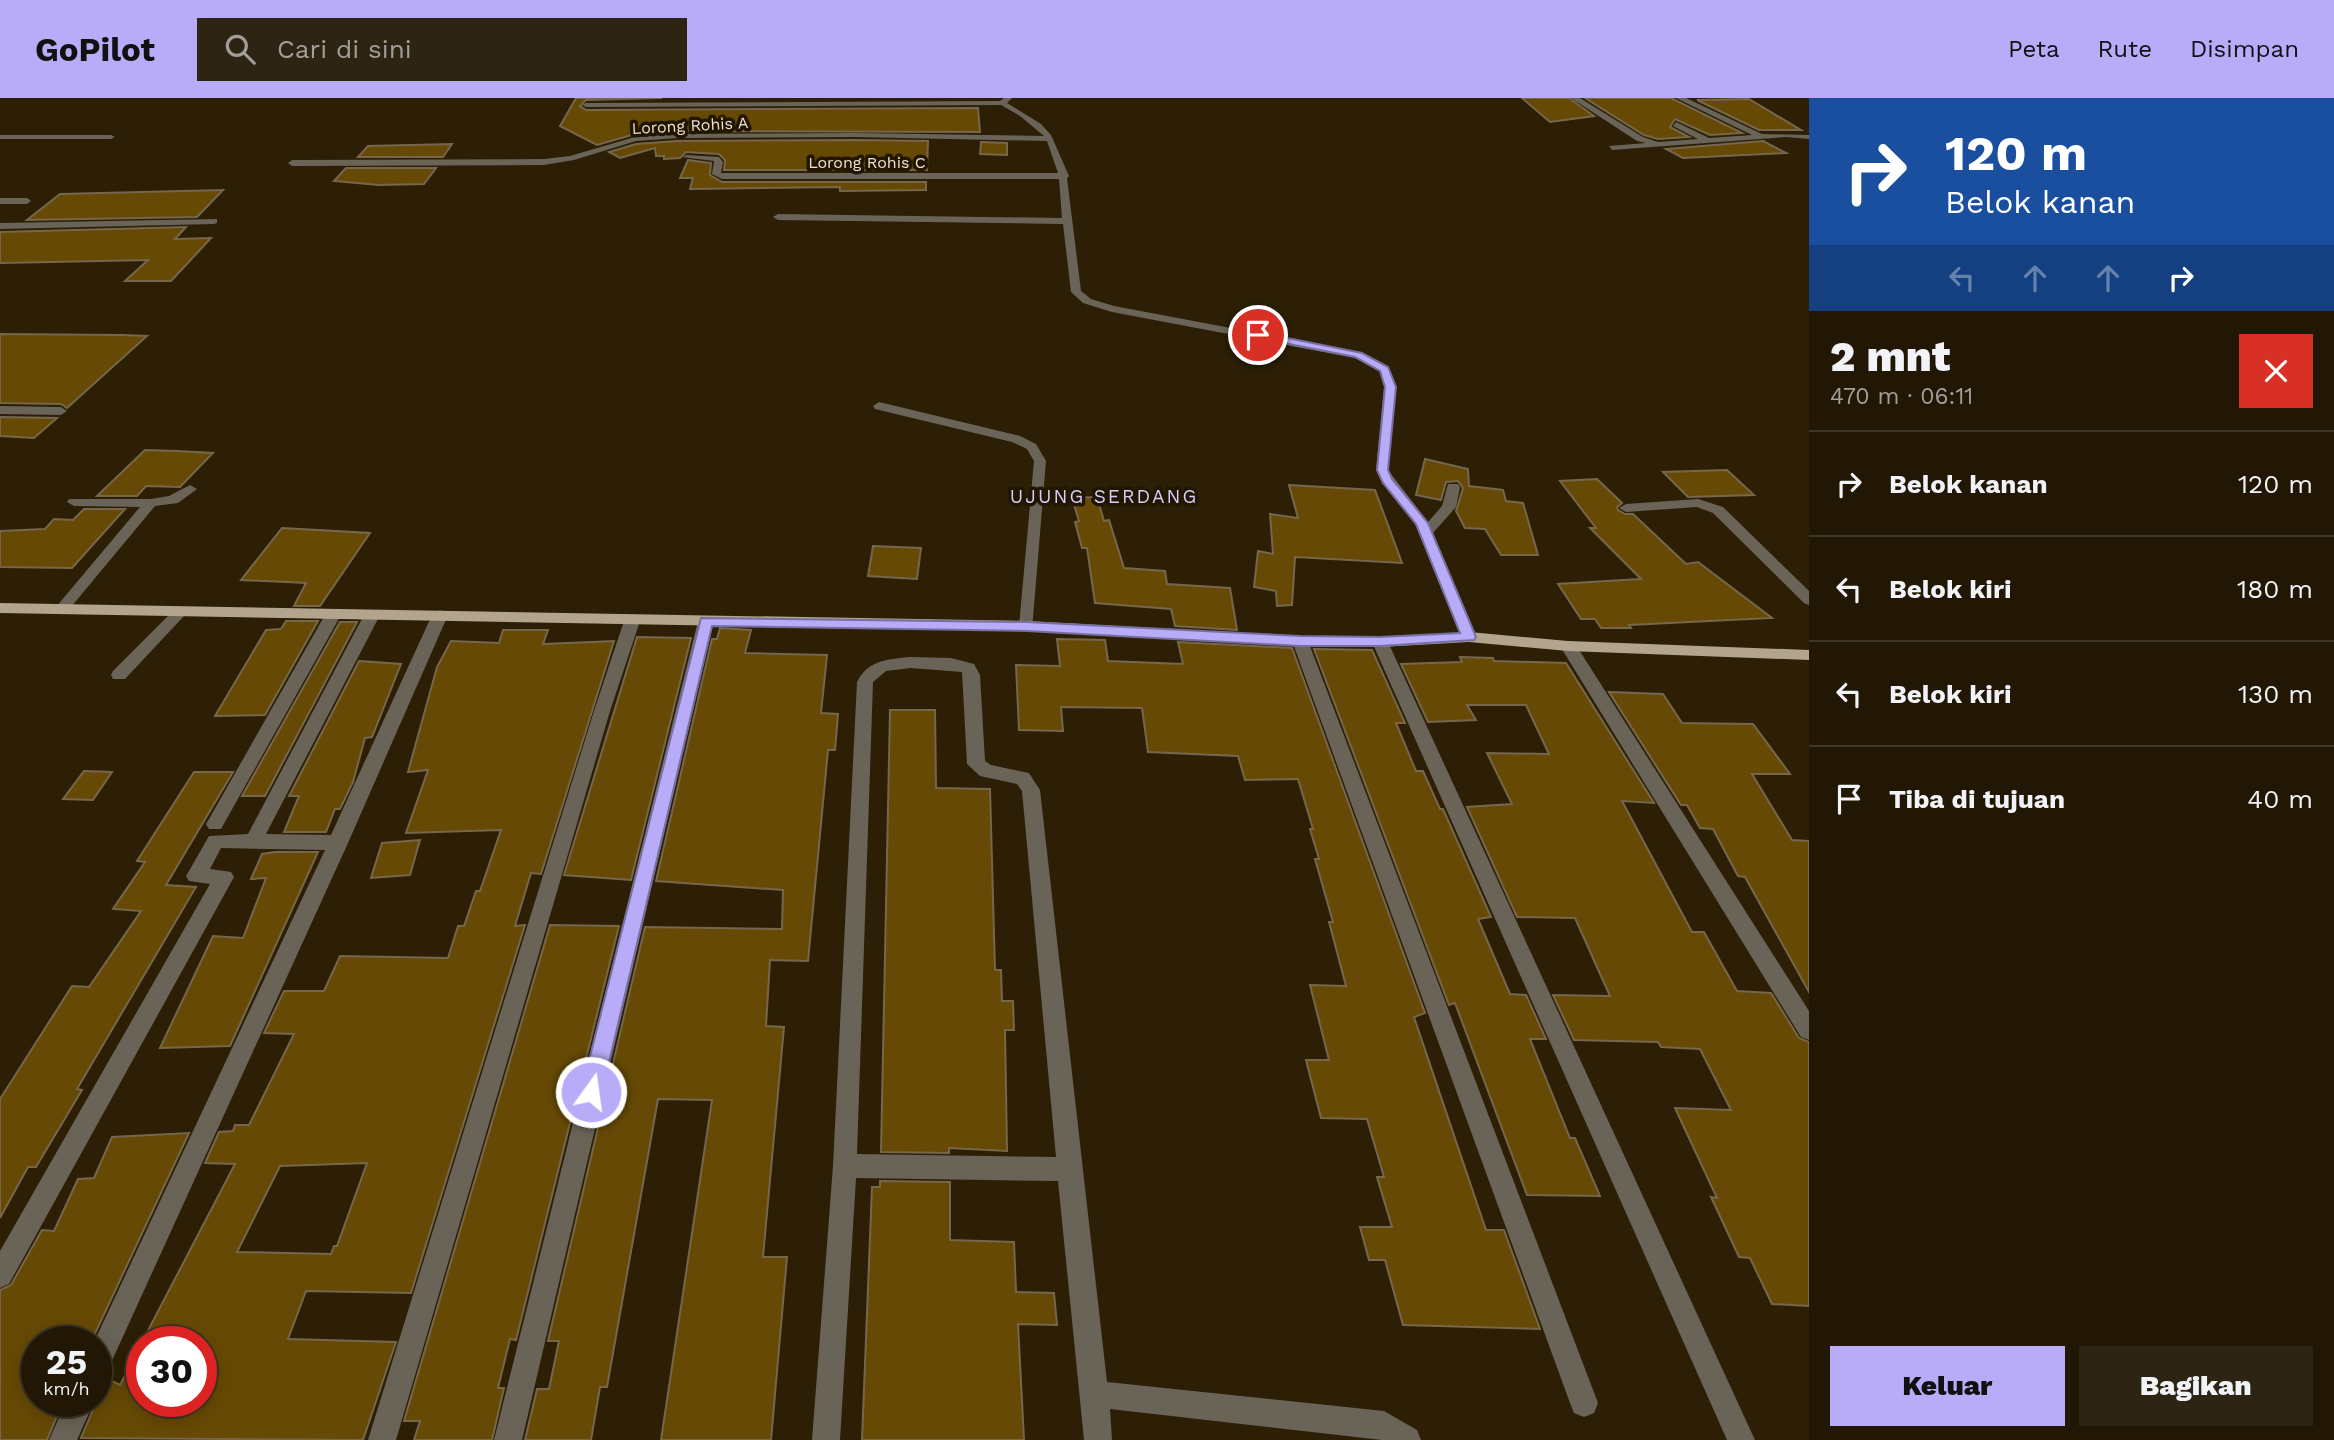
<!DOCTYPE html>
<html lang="id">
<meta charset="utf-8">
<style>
:root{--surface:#211704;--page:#2d2413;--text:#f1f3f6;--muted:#a29f9a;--line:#3e3626;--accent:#b8abf7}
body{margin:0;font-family:"Work Sans",sans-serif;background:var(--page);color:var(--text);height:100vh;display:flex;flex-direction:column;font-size:26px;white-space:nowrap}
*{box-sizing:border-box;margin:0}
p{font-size:23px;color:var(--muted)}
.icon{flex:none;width:38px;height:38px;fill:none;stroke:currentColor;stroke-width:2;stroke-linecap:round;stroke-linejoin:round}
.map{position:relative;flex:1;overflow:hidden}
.drawer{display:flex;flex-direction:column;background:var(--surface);width:525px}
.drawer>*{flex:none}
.hud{background:#1a4fa0;color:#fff;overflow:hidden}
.speed{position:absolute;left:21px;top:1228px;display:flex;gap:14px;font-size:35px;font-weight:700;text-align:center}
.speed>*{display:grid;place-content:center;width:91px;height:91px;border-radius:50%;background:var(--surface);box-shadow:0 4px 18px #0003,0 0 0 2px var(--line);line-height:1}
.speed small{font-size:18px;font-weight:400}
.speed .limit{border:10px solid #d22;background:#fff;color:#111}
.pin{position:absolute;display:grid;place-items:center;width:60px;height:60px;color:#fff;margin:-30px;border:4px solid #fff;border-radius:50%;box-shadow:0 2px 7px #0007}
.me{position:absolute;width:77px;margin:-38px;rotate:14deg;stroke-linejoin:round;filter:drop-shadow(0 0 5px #0008)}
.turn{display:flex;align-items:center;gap:24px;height:147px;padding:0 21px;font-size:32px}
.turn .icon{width:91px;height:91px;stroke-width:2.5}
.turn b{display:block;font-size:49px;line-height:60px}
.lanes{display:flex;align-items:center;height:66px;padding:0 21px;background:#0003;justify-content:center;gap:35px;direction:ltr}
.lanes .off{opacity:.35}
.round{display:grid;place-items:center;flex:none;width:74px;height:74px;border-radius:0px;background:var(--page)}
.overview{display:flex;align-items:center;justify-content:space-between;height:119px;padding:0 21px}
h1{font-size:42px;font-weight:800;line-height:52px}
.primary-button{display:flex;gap:14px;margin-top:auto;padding:14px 21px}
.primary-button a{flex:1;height:80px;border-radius:0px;background:var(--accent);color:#111;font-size:28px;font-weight:800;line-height:80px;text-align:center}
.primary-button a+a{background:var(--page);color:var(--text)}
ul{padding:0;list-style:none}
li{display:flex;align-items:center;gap:21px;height:105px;padding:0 21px;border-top:2px solid var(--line)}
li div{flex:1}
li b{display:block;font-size:26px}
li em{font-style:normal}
header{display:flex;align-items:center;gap:42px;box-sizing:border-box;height:98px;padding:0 35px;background:var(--accent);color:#111}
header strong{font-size:33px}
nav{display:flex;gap:38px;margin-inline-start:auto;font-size:24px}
.search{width:490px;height:63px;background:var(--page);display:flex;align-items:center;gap:18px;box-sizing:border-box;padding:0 24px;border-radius:0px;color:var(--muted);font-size:26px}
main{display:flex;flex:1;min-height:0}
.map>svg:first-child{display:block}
.building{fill:#664904;stroke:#76674c;stroke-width:2;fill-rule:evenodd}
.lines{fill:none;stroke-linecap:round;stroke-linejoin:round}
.minor{fill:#6a6357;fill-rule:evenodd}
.major{fill:#b3a58d;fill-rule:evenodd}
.route{fill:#b8abf7;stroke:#786fa1;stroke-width:2}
.labels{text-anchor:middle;stroke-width:7;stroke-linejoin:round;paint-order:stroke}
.far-street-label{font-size:16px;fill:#ebe3d4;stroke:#221600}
.far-quarter-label{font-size:19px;letter-spacing:2px;fill:#d5cffa;stroke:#221600}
</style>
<header>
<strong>GoPilot</strong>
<div class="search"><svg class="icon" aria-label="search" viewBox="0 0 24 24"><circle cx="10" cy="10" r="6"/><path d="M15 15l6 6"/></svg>Cari di sini</div>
<nav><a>Peta</a><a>Rute</a><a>Disimpan</a></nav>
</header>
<main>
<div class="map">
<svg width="1809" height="1342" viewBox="0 0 1809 1342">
<rect width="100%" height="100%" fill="#2c1f05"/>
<g class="building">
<polygon points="576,0 662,0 586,2 580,8 586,12 978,10 980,34 677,33 635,36 597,47 560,28"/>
<polygon points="1522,0 1569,0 1594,18 1550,24"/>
<polygon points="1585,0 1671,0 1742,35 1710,37 1675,21 1670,29 1689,39 1658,41 1644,37"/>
<polygon points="1749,1 1801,32 1759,32 1697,2"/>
<polygon points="856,42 928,43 927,72 724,72 725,62 719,56 686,54 680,60 664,61 664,58 656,58 655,50 620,60 609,54 636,46 677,43"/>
<polygon points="1763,43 1786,55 1683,60 1666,51"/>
<polygon points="981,44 1007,45 1007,57 980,56"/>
<polygon points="452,46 443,59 358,59 368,48"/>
<polygon points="688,62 711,65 710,77 722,84 926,84 926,92 840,93 840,89 690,91 693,80 680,80"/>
<polygon points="346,70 436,70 424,86 379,87 334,83"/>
<polygon points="223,92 197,119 27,122 60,96"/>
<polygon points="186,129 175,141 211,140 171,183 125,183 148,162 0,165 0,134"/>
<polygon points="0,236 122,237 147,238 67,310 61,306 0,305"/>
<polygon points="0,319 57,320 34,340 0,338"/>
<polygon points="145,352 177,353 213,355 180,389 146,388 137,398 97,398"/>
<polygon points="1425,361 1468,371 1469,388 1503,392 1506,403 1523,405 1538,457 1501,457 1485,431 1465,430 1456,413 1463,390 1458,383 1446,384 1441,402 1416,397"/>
<polygon points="1727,372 1754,397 1688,399 1663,374"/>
<polygon points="1597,381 1622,405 1617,409 1618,412 1625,416 1633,416 1686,466 1698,464 1772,520 1629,527 1631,530 1601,530 1595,521 1581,521 1558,486 1641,481 1590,430 1596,430 1560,383"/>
<polygon points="1289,387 1375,392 1402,465 1295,459 1292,507 1277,508 1276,493 1254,489 1258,453 1273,456 1270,416 1298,420"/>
<polygon points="1097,399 1104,423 1109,422 1124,470 1165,473 1167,486 1230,490 1237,532 1175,528 1171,511 1095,505 1087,450 1082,450 1075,424 1079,423 1072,400"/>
<polygon points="84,411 125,411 72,470 0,469 0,433 45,431 54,421 73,422"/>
<polygon points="282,430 370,435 320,508 294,508 306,485 241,482"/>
<polygon points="873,448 921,450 917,481 868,478"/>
<polygon points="286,523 318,523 265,617 215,618 266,532 281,531"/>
<polygon points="340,524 357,524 265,698 242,698"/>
<polygon points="720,530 751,532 745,555 827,557 821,615 838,616 835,652 828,652 808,863 770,862 766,928 784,929 763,1159 787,1159 771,1342 661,1342 712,1002 658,1001 607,1289 600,1289 591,1342 525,1342 537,1291 549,1291 559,1243 548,1243 645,829 782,831 783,792 656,783 712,541 717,541"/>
<path d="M503,532H548L543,546L614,543L541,776L531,775L515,828L525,827L411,1195L306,1193L288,1241L396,1244L363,1342L81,1340L96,1305L99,1284L106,1280L120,1287L142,1245V1304H201V1244H142L235,1066L205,1065L219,1034L233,1033L235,1027H249L294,936L264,935L284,893H324L340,858L448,860L458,828H464L476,793H480L501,732L406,735L428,672L408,674L437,569L451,543L499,545ZM367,1065L337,1148H334L331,1156L237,1154L280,1068Z"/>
<polygon points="637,539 691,540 631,782 564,777"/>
<polygon points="1057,541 1105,542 1108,563 1183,566 1178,544 1292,550 1425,915 1414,919 1486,1132 1504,1132 1540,1231 1403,1227 1385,1162 1369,1162 1360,1129 1392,1129 1377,1079 1384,1079 1367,1021 1321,1020 1306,962 1329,962 1310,887 1346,888 1329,824 1333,824 1315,761 1319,761 1310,731 1313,731 1298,681 1245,682 1238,658 1148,654 1142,610 1061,609 1063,633 1019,632 1016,567 1060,568"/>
<polygon points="1314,551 1372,552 1405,625 1396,625 1416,673 1423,673 1440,711 1443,711 1491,819 1478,821 1510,896 1526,897 1546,941 1530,941 1570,1040 1575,1040 1600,1098 1527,1097 1455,905 1449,907"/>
<polygon points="1460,559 1493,560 1494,563 1566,565 1654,705 1622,703 1692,834 1704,834 1737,893 1771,895 1799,940 1809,944 1809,1208 1772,1206 1750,1160 1739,1159 1711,1099 1717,1100 1675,1010 1731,1012 1700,951 1661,949 1658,944 1574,942 1553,897 1610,898 1575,820 1517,819 1467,709 1512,706 1487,655 1549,656 1526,607 1467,607 1476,622 1428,624 1401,566 1462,564"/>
<polygon points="359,563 401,566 372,639 365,640 353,684 340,711 335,711 326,734 284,734 299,698 289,698"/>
<polygon points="1609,594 1663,596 1682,625 1753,626 1790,676 1752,676 1792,742 1809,743 1809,894 1745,779 1738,778 1713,731 1700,730 1687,707 1681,707"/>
<polygon points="890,612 935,612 936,690 990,691 995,872 1001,872 1002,903 1013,903 1014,932 1005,932 1007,1053 949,1050 949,1055 881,1054"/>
<polygon points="84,673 112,674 93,702 63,701"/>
<polygon points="194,674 233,674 166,787 196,789 77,991 82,992 36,1069 28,1069 0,1120 0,1001 72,888 89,889 141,813 113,811 145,764 137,763"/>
<polygon points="420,742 410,777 371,780 382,745"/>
<polygon points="275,754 318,754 230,948 160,950 213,838 243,840 266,780 251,781 262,756"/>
<polygon points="550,827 619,828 516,1242 510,1241 498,1290 504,1290 492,1342 414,1342 420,1323 404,1323"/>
<polygon points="189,1035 91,1244 37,1244 37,1304 63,1304 47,1342 0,1342 0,1192 11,1187 42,1132 54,1133 78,1081 94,1080 112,1039"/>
<polygon points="880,1083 950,1084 950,1142 1014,1144 1016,1194 1054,1195 1057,1227 1018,1226 1024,1342 862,1342 872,1089 880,1089"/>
</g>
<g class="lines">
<g class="minor">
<polygon points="1004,0 1012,0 1007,5 1041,26 1051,37 1069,78 1067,80 1081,193 1091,201 1114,208 1358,254 1389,270 1396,289 1388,372 1428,424 1442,408 1448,386 1458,386 1460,389 1456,409 1433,435 1477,539 1474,543 1464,543 1461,539 1415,426 1382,385 1376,372 1384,289 1380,274 1355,260 1112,214 1083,205 1071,194 1063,126 778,122 773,119 778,116 1062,120 1059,81 722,81 712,76 714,63 682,59 686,57 719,59 723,64 721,75 1058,75 1047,43 856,39 677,40 636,43 574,62 544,67 292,68 288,65 292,62 544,61 570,58 635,39 677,36 856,35 1044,38 1020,18 1001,7 586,9 582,7 586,5 1000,3"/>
<polygon points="1571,0 1580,0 1643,39 1658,44 1698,41 1673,28 1676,24 1709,40 1752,37 1676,0 1686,0 1762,36 1809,37 1809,41 1786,39 1612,52 1609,48 1646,45 1637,43"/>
<polygon points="0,37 111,37 115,39 111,41 0,41"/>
<polygon points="0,100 27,100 31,103 27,106 0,106"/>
<polygon points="217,121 217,125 214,126 0,131 0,125"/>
<polygon points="879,304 1020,338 1036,346 1046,363 1032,532 1027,533 1019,528 1034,363 1027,351 1012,344 875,311 873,308"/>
<polygon points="0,308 61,309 67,313 61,317 0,316"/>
<polygon points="190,387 197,391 178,405 155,408 66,515 56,515 53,512 56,509 140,409 74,408 67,404 69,401 151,401 169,398"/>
<polygon points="1698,401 1723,409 1809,493 1809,507 1804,505 1713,415 1697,409 1626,414 1619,410 1626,406"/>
<polygon points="179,510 187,515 184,518 125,581 113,581 111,577 113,573 174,512"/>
<polygon points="333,512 341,517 221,731 209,731 206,726 209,721 325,517"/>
<polygon points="372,512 380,517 266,736 331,737 432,517 440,512 448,517 348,745 105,1278 96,1282 96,1244 94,1244 325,752 221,750 210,771 231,774 234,779 9,1186 0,1190 0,1153 210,786 189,783 186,778 189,773 209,738 248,736 364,517"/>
<polygon points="632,518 640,523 610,613 396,1342 368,1342 594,613 624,523"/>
<polygon points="706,518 714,523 522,1342 494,1342 698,523"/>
<polygon points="1300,538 1308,543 1598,1305 1594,1315 1584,1319 1574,1315 1570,1305 1292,543"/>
<polygon points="1380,539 1388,544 1755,1342 1727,1342 1372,544"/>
<polygon points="1568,543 1574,544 1809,913 1809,942 1801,939 1560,548"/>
<path d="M911,559L951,560L974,566L980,577L985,663L991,667L1029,675L1040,692L1107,1284L1384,1313L1417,1332L1421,1342H1382L1110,1311L1112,1342H1084L1058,1083L856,1080L840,1342H812L833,1068L857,584C868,562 888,561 911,559ZM911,570L962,574L967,666L980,678L1017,686L1022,693L1056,1059L857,1056L873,584L886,573Z"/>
<polygon points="66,1304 94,1304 77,1342 49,1342"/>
</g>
<polygon class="major" points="0,505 1027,523 1300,538 1380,539 1469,534 1568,543 1809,552 1809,562 1568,553 1469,544 1380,549 1300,548 1027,533 0,515"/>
</g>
<polygon class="route" points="1258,234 1362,255 1388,269 1396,289 1388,372 1392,381 1428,425 1476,539 1474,542 1380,548 1300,548 1027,533 712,528 602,994 599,1001 591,1003 584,1001 581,994 701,520 1027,524 1300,538 1380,539 1460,535 1416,426 1383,385 1377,372 1385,289 1380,273 1355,259 1254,239 1254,235"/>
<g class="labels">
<g class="far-street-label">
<text transform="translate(690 27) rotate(-3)" y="6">Lorong Rohis A</text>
<text x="867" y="70">Lorong Rohis C</text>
</g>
<g class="far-quarter-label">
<text x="1104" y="405">UJUNG SERDANG</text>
</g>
</g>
</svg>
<div class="speed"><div>25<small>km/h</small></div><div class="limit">30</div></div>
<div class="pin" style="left:1258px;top:237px;background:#d93025"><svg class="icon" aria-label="arrive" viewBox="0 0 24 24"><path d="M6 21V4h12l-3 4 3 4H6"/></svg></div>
<svg class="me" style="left:591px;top:994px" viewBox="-20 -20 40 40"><circle r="17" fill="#b8abf7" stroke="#fff" stroke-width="3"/><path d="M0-11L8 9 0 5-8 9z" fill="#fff"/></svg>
</div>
<section class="drawer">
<div class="hud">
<div class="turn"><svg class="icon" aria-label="right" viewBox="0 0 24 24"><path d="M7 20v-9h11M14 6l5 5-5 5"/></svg><div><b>120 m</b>Belok kanan</div></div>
<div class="lanes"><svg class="icon off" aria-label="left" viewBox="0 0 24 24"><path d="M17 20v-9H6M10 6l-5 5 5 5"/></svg><svg class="icon off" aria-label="ahead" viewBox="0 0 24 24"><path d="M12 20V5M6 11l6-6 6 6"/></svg><svg class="icon off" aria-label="ahead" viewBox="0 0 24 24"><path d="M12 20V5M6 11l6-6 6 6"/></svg><svg class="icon" aria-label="right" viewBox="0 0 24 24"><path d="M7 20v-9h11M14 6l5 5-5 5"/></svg></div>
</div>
<div class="overview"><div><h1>2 mnt</h1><p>470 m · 06:11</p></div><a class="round" style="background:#d93025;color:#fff"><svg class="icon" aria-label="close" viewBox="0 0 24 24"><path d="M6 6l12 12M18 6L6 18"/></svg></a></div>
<ul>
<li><svg class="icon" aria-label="right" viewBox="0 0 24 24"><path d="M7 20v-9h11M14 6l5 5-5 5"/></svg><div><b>Belok kanan</b></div><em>120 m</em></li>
<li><svg class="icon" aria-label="left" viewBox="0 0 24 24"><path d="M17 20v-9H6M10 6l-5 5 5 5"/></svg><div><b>Belok kiri</b></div><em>180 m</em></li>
<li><svg class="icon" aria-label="left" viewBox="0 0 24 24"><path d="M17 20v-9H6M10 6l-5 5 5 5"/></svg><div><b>Belok kiri</b></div><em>130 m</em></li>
<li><svg class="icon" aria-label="arrive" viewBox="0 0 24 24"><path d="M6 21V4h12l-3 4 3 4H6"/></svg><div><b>Tiba di tujuan</b></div><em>40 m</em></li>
</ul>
<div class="primary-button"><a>Keluar</a><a>Bagikan</a></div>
</section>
</main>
